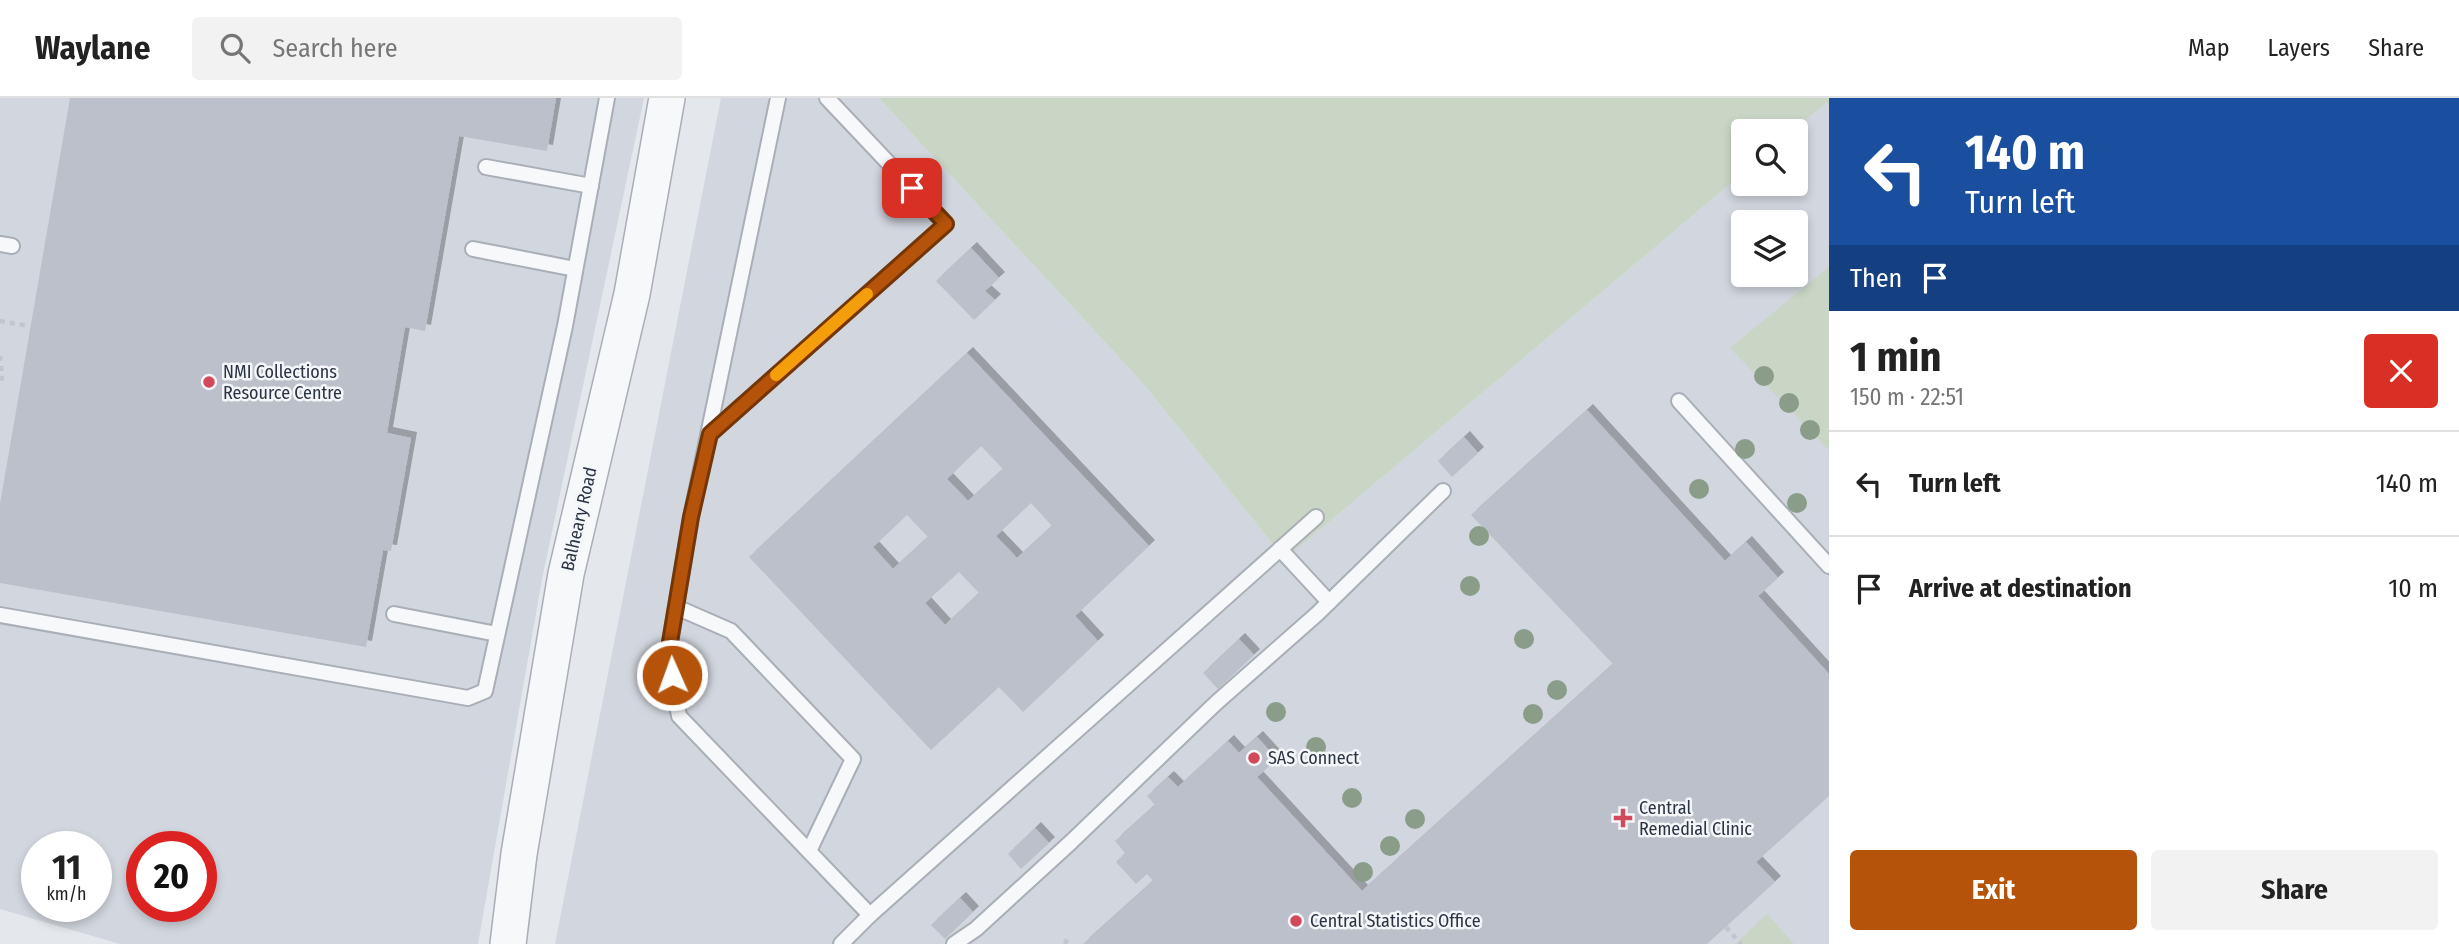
<!DOCTYPE html>
<meta charset="utf-8">
<style>
:root{--surface:#fff;--page:#f2f2f2;--text:#222;--muted:#767676;--line:#e0e0e0;--accent:#b45309}
body{margin:0;font-family:"Fira Sans Condensed",sans-serif;background:var(--page);color:var(--text);height:100vh;display:flex;flex-direction:column;font-size:26px;white-space:nowrap}
*{box-sizing:border-box;margin:0}
p{font-size:23px;color:var(--muted)}
.icon{flex:none;width:38px;height:38px;fill:none;stroke:currentColor;stroke-width:2;stroke-linecap:round;stroke-linejoin:round}
.map{position:relative;flex:1;overflow:hidden}
.drawer{display:flex;flex-direction:column;background:var(--surface);width:630px}
.drawer>*{flex:none}
.hud{background:#1a4fa0;color:#fff;overflow:hidden}
.buttons{position:absolute;left:1731px;top:21px;display:grid;gap:14px}
.buttons a{display:grid;place-items:center;width:77px;height:77px;border-radius:7px;background:var(--surface);box-shadow:0 4px 10px #0003;font-size:35px}
.speed{position:absolute;left:21px;top:733px;display:flex;gap:14px;font-size:35px;font-weight:700;text-align:center}
.speed>*{display:grid;place-content:center;width:91px;height:91px;border-radius:50%;background:var(--surface);box-shadow:0 4px 10px #0003;line-height:1}
.speed small{font-size:18px;font-weight:400}
.speed .limit{border:10px solid #d22;background:#fff;color:#111}
.pin{position:absolute;display:grid;place-items:center;width:60px;height:60px;color:#fff;margin:-30px;border-radius:14px;box-shadow:0 4px 10px #0006}
.me{position:absolute;width:77px;margin:-38px;rotate:358deg;stroke-linejoin:round;filter:drop-shadow(0 0 5px #0008)}
.turn{display:flex;align-items:center;gap:24px;height:147px;padding:0 21px;font-size:32px}
.turn .icon{width:91px;height:91px;stroke-width:2.5}
.turn b{display:block;font-size:49px;line-height:60px}
.then{display:flex;align-items:center;height:66px;padding:0 21px;background:#0003;gap:14px;font-size:26px}
.round{display:grid;place-items:center;flex:none;width:74px;height:74px;border-radius:7px;background:var(--page)}
.headline{display:flex;align-items:center;justify-content:space-between;height:119px;padding:0 21px}
h1{font-size:42px;font-weight:700;line-height:52px}
.primary-button{display:flex;gap:14px;margin-top:auto;padding:14px 21px}
.primary-button a{flex:1;height:80px;border-radius:7px;background:var(--accent);color:#fff;font-size:28px;font-weight:700;line-height:80px;text-align:center}
.primary-button a+a{background:var(--page);color:var(--text)}
ul{padding:0;list-style:none}
li{display:flex;align-items:center;gap:21px;height:105px;padding:0 21px;border-top:2px solid var(--line)}
li div{flex:1}
li b{display:block;font-size:26px}
li em{font-style:normal}
header{display:flex;align-items:center;gap:42px;box-sizing:border-box;height:98px;padding:0 35px;background:var(--surface);border-bottom:2px solid var(--line)}
header strong{font-size:33px}
nav{display:flex;gap:38px;margin-inline-start:auto;font-size:24px}
.search{width:490px;height:63px;background:var(--page);display:flex;align-items:center;gap:18px;box-sizing:border-box;padding:0 24px;border-radius:7px;color:var(--muted);font-size:26px}
main{display:flex;flex:1;min-height:0}
.map>svg:first-child{display:block}
.built{fill:#d2d6de;fill-rule:evenodd}
.green{fill:#c9d6c5}
.building{fill:#bbc0ca;fill-rule:evenodd;filter:url(#shadow)}
.lines{fill:none;stroke-linecap:round;stroke-linejoin:round}
.service-casing{stroke:#a9aeb7;stroke-width:18}
.tertiary-casing{stroke:#a9aeb7;stroke-width:38}
.path{stroke:#c2c5cb;stroke-width:4.5;stroke-dasharray:5 5;stroke-linecap:butt}
.service{stroke:#f7f8fa;stroke-width:14}
.tertiary{stroke:#f7f8fa;stroke-width:35}
.tree{fill:#899d89}
.route-casing{stroke:#753606;stroke-width:18}
.route{stroke:#b45309;stroke-width:12}
.slow{stroke:#f59e0b;stroke-width:12}
.poi-dot{fill:#d1495b;stroke:#f4f6f9;stroke-width:2.5}
.labels{text-anchor:middle;stroke-width:5;stroke-linejoin:round;paint-order:stroke}
.poi-label{font-size:18px;fill:#2b3445;stroke:#f4f6f9;text-anchor:start}
.street-label{font-size:18px;fill:#2b3445;stroke:#f4f6f9}
</style>
<header>
<strong>Waylane</strong>
<div class="search"><svg class="icon" aria-label="search" viewBox="0 0 24 24"><circle cx="10" cy="10" r="6"/><path d="M15 15l6 6"/></svg>Search here</div>
<nav><a>Map</a><a>Layers</a><a>Share</a></nav>
</header>
<main>
<div class="map">
<svg width="1829" height="846" viewBox="0 0 1829 846">
<defs>
<filter id="shadow"><feDropShadow dx="6" dy="-6" stdDeviation="0" flood-color="#0004"/></filter>
</defs>
<rect width="100%" height="100%" fill="#e4e7ec"/>
<g class="built">
<path d="M0,0H644L542,481L478,846H120L0,811ZM37,749H96V808H37ZM142,749H201V808H142Z"/>
<path d="M721,0H879L1141,283L1285,461L1743,75V86H1796V33H1793L1826,5L1829,7V846H555ZM1743,124H1796V177H1743Z"/>
</g>
<g class="green">
<polygon points="879,0 1829,0 1829,7 1826,5 1793,33 1743,33 1743,75 1285,461 1141,283"/>
<polygon points="1829,169 1829,352 1730,250"/>
<polygon points="1767,816 1794,846 1735,846"/>
</g>
<g class="building">
<polygon points="70,0 556,0 547,53 459,38 425,233 405,229 387,335 411,340 391,453 383,452 366,549 0,485 0,406"/>
<polygon points="971,150 999,180 985,193 995,202 974,222 936,183"/>
<path d="M967,255L1149,448L1075,518L1098,543L1023,614L999,589L931,652L749,459ZM981,348L1003,371L968,403L947,381ZM1031,405L1052,428L1017,460L996,438ZM907,417L928,439L893,471L873,449ZM959,474L979,495L945,527L925,505Z"/>
<polygon points="1587,312 1725,463 1746,444 1778,480 1758,498 1829,576 1829,698 1756,764 1775,784 1707,846 1083,846 1153,783 1147,776 1136,786 1116,764 1125,755 1115,743 1155,707 1147,698 1168,679 1178,689 1228,643 1239,655 1257,639 1277,661 1257,679 1362,793 1613,566 1471,417"/>
<polygon points="1464,339 1478,355 1452,379 1438,363"/>
<polygon points="1239,541 1254,557 1218,591 1203,575"/>
<polygon points="1035,730 1049,745 1021,771 1008,756"/>
<polygon points="960,800 973,814 945,841 931,827"/>
</g>
<g class="lines">
<defs>
<g id="service">
<polyline points="778,0 691,419 668,556 679,618 870,817"/>
<polyline points="486,69 591,88"/>
<polyline points="0,146 12,148"/>
<polyline points="473,151 575,171"/>
<polyline points="1679,303 1829,468"/>
<polyline points="710,336 946,126 827,0"/>
<polyline points="1280,451 1329,504"/>
<polyline points="676,509 731,533 853,661 809,753"/>
<polyline points="394,516 497,536"/>
<polyline points="0,517 468,600 485,593 565,228 607,0"/>
<polyline points="841,846 870,817 1316,419"/>
<polyline points="954,846 976,831 1071,744 1216,605 1317,516 1443,393"/>
</g>
<polyline id="tertiary" points="508,846 519,756 566,476 632,196 667,0"/>
</defs>
<use href="#service" class="service-casing"/>
<use href="#tertiary" class="tertiary-casing"/>
<g class="path">
<polyline points="0,223 29,228"/>
<polyline points="0,258 2,279 0,288"/>
<polyline points="1726,829 1741,846"/>
<polyline points="1065,846 1069,837"/>
</g>
<use href="#service" class="service"/>
<use href="#tertiary" class="tertiary"/>
</g>
<g class="tree">
<circle cx="1764" cy="278" r="10"/>
<circle cx="1789" cy="305" r="10"/>
<circle cx="1810" cy="332" r="10"/>
<circle cx="1745" cy="351" r="10"/>
<circle cx="1699" cy="391" r="10"/>
<circle cx="1797" cy="405" r="10"/>
<circle cx="1479" cy="438" r="10"/>
<circle cx="1470" cy="488" r="10"/>
<circle cx="1524" cy="541" r="10"/>
<circle cx="1557" cy="592" r="10"/>
<circle cx="1276" cy="614" r="10"/>
<circle cx="1533" cy="616" r="10"/>
<circle cx="1316" cy="649" r="10"/>
<circle cx="1352" cy="700" r="10"/>
<circle cx="1415" cy="721" r="10"/>
<circle cx="1390" cy="748" r="10"/>
<circle cx="1363" cy="774" r="10"/>
</g>
<g class="lines">
<defs>
<polyline id="route" points="672,577 668,556 691,419 710,336 946,126 912,90"/>
</defs>
<use href="#route" class="route-casing"/>
<use href="#route" class="route"/>
<polyline class="slow" points="776,277 867,196"/>
</g>
<g class="poi-dot">
<circle cx="209" cy="284" r="7"/>
<circle cx="1254" cy="660" r="7"/>
<path d="M1619.5 709.5h7v7h7v7h-7v7h-7v-7h-7v-7h7z"/>
<circle cx="1296" cy="823" r="7"/>
</g>
<g class="labels">
<g class="poi-label">
<text x="223" y="280">NMI Collections<tspan x="223" dy="21">Resource Centre</tspan></text>
<text x="1268" y="666">SAS Connect</text>
<text x="1639" y="716">Central<tspan x="1639" dy="21">Remedial Clinic</tspan></text>
<text x="1310" y="829">Central Statistics Office</text>
</g>
<g class="street-label">
<text transform="translate(579 421) rotate(-77)" y="6">Balheary Road</text>
</g>
</g>
</svg>
<div class="buttons">
<a><svg class="icon" aria-label="search" viewBox="0 0 24 24"><circle cx="10" cy="10" r="6"/><path d="M15 15l6 6"/></svg></a>
<a><svg class="icon" aria-label="layers" viewBox="0 0 24 24"><path d="M12 4l9 5-9 5-9-5zM3 14l9 5 9-5"/></svg></a>
</div>
<div class="speed"><div>11<small>km/h</small></div><div class="limit">20</div></div>
<div class="pin" style="left:912px;top:90px;background:#d93025"><svg class="icon" aria-label="arrive" viewBox="0 0 24 24"><path d="M6 21V4h12l-3 4 3 4H6"/></svg></div>
<svg class="me" style="left:672px;top:577px" viewBox="-20 -20 40 40"><circle r="17" fill="#b45309" stroke="#fff" stroke-width="3"/><path d="M0-11L8 9 0 5-8 9z" fill="#fff"/></svg>
</div>
<section class="drawer">
<div class="hud">
<div class="turn"><svg class="icon" aria-label="left" viewBox="0 0 24 24"><path d="M17 20v-9H6M10 6l-5 5 5 5"/></svg><div><b>140 m</b>Turn left</div></div>
<div class="then">Then<svg class="icon" aria-label="arrive" viewBox="0 0 24 24"><path d="M6 21V4h12l-3 4 3 4H6"/></svg></div>
</div>
<div class="headline"><div><h1>1 min</h1><p>150 m · 22:51</p></div><a class="round" style="background:#d93025;color:#fff"><svg class="icon" aria-label="close" viewBox="0 0 24 24"><path d="M6 6l12 12M18 6L6 18"/></svg></a></div>
<ul>
<li><svg class="icon" aria-label="left" viewBox="0 0 24 24"><path d="M17 20v-9H6M10 6l-5 5 5 5"/></svg><div><b>Turn left</b></div><em>140 m</em></li>
<li><svg class="icon" aria-label="arrive" viewBox="0 0 24 24"><path d="M6 21V4h12l-3 4 3 4H6"/></svg><div><b>Arrive at destination</b></div><em>10 m</em></li>
</ul>
<div class="primary-button"><a>Exit</a><a>Share</a></div>
</section>
</main>
